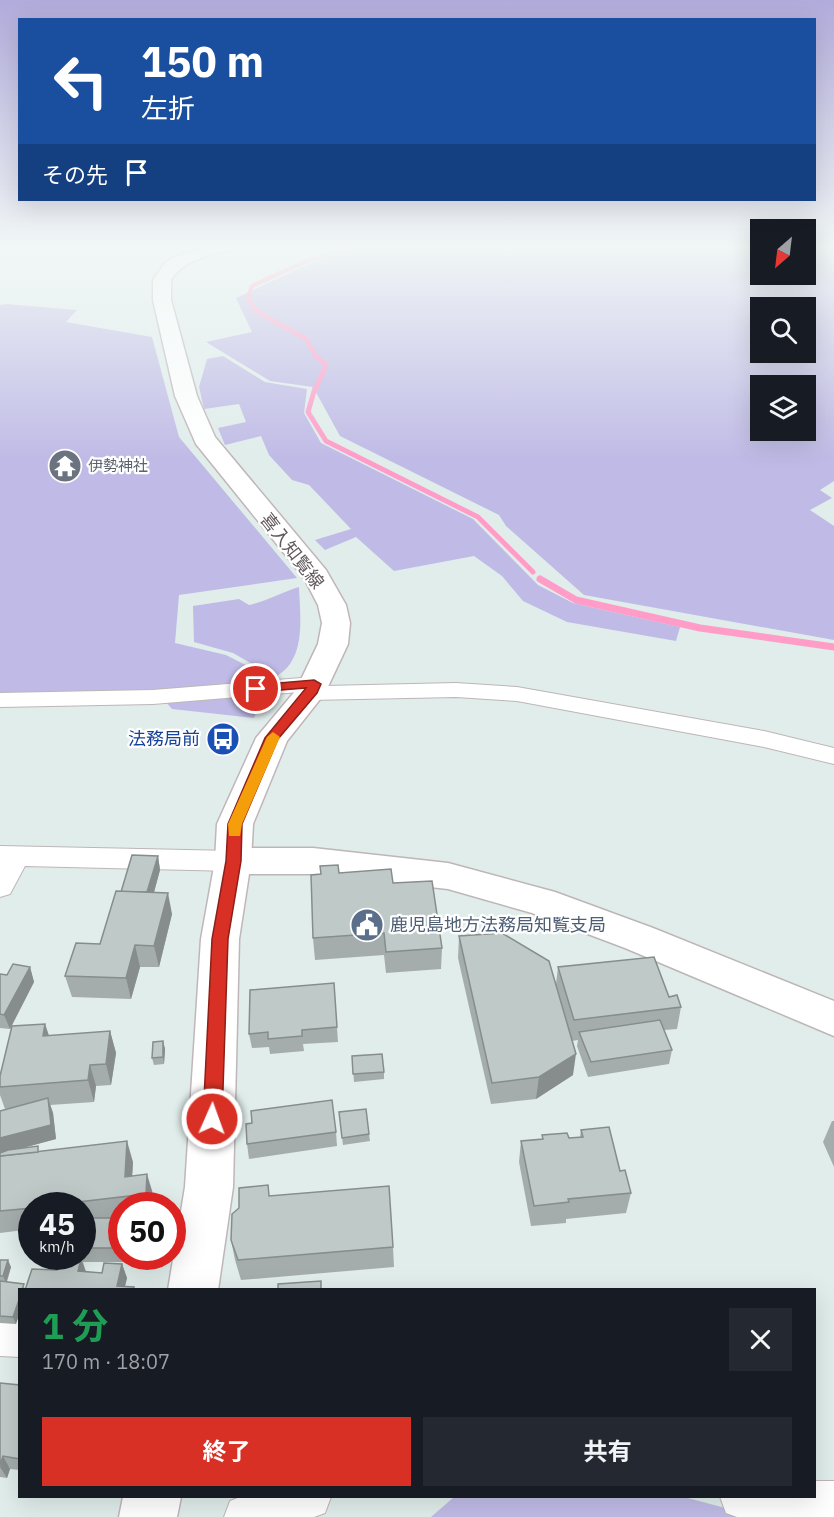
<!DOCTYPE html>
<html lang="ja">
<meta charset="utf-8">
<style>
:root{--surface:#171b24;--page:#242831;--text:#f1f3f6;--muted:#9ea1a6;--accent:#d93025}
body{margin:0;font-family:"IBM Plex Sans","Noto Sans JP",sans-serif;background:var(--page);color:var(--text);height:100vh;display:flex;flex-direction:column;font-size:22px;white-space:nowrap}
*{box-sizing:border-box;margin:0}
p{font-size:20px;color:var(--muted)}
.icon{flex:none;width:33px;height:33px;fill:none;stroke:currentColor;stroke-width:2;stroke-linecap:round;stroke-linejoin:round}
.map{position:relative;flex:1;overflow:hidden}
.drawer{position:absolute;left:18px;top:1288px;width:798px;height:210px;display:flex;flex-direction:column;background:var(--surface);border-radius:0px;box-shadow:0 6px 24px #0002}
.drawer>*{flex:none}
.guide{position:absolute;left:18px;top:18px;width:798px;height:183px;border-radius:0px;box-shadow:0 6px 24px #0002;background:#1a4fa0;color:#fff;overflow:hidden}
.needle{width:39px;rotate:208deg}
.controls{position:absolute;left:750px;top:219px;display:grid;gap:12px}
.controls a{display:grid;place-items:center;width:66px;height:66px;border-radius:0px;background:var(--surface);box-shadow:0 6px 24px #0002;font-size:30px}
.speed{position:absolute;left:18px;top:1192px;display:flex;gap:12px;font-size:30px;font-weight:700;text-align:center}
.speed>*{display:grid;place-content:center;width:78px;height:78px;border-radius:50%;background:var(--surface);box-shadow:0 6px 24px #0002;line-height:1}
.speed small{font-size:15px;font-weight:400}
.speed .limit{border:9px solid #d22;background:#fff;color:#111}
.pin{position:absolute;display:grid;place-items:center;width:51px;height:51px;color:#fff;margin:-26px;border:3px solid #fff;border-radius:50%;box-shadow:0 2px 6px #0007}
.me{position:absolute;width:66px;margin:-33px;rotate:2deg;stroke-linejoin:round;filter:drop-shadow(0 0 4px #0008)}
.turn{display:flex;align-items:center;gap:21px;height:126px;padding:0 24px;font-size:27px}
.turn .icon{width:78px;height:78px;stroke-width:2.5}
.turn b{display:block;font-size:42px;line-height:51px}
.then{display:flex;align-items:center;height:57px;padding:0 24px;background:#0003;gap:12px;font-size:22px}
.round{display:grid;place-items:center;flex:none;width:63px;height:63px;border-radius:0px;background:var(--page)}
.headline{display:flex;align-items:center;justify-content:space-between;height:102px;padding:0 24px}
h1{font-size:36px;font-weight:700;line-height:45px;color:#1e9e55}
.button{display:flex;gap:12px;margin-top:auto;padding:12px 24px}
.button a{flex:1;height:69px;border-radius:0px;background:var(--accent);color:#fff;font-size:24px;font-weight:700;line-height:69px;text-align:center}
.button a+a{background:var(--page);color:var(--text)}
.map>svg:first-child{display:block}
.green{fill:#c0bbe6;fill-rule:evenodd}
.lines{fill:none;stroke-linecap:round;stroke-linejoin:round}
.stream-far2{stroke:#ff9dc8;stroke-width:4.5}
.stream-far1{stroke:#ff9dc8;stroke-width:5}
.stream{stroke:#ff9dc8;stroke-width:7}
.minor-casing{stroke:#bdb6b7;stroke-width:2}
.tertiary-casing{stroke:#bdb6b7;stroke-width:3}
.secondary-casing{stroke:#c0b6b9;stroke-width:3}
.minor{fill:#fff;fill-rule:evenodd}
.tertiary{fill:#fff;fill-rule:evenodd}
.secondary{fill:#fff;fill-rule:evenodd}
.wall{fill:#a4adac}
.shaded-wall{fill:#868d8c}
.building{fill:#bfc9c8;stroke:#868d8c;stroke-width:1.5}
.route{fill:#d93025;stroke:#8d1f18;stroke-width:1.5}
.slow{fill:#f59e0b}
.labels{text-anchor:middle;stroke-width:4.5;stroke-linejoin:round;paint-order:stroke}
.far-worship-label{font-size:15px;fill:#5b616d;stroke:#fff;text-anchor:start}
.street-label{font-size:18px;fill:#62595c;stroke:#fff}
.transit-label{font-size:18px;fill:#164399;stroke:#fff;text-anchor:end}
.service-label{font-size:18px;fill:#4e5e75;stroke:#fff;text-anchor:start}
</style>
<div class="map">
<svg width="834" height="1517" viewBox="0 0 834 1517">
<rect width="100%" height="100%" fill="#e0edeb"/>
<g class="green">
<path d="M356,246H760V274H806V246H834V481L820,490L832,498L810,510L834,526V640L584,595L506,526L499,515L340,436L313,387L270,381L206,342L252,332L236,298L328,255ZM760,308H806V352H760ZM760,386H806V430H760Z"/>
<polygon points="6,304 77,310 66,322 152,337 179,437 297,578 179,595 175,643 226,655 271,678 254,718 172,709 158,693 0,695 0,305"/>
<polygon points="223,356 265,382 307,389 304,413 321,443 473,519 538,585 573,603 680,627 676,641 567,622 523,601 502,576 474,556 394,571 356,537 325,550 315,540 351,529 309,485 292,480 269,455 261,436 225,445 218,428 246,422 239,404 204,409 199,387 207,359"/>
<path d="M299,587C300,617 307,660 275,677L233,653L194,642L193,606L239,599L249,605C267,601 282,592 299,587Z"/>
<polygon points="454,1497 684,1497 759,1517 431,1517"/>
</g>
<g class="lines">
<polyline class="stream-far2" points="315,390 326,365 315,355 306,339 256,311 248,298 252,286 307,261 351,248"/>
<polyline class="stream-far1" points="315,388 308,412 326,441 478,517 533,572"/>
<polyline class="stream" points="540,579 576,600 700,628 834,647"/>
<defs>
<g id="minor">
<polygon points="314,677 322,679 325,686 456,683 517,687 764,731 834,748 834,764 764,747 517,701 456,697 310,700 302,698 299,692 153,704 0,707 0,693 153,690"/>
<polygon points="0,846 233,851 243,854 247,861 243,868 233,871 25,866 10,894 0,897"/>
<polygon points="0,1316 20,1317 20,1357 0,1356"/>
<polygon points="814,1481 834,1481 834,1517 737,1517 726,1513 720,1497 814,1497"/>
<polygon points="240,1497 331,1497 325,1513 314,1517 224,1517 230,1501"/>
</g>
<polygon id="tertiary" points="233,848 313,848 448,863 555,892 653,928 834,1001 834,1036 625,948 532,913 448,889 313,874 233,874 220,870 215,861 220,852"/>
<g id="secondary">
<path d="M209,246H236L234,249C211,255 184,259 171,280V300L197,396L215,437L326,570L346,605L350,623L348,644L325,693L287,741L253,824L251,861L239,939L233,1187L218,1290H168L185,1187L201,939L215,861L217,824L256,738L296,690L318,644L322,623L318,605L304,578L196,444L175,396L153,300V280L164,264L172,258Z"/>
<polygon points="123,1497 181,1497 177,1517 119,1517"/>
</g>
</defs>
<use href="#minor" class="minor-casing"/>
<use href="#tertiary" class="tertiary-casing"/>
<use href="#secondary" class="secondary-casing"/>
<use href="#minor" class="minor"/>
<use href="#tertiary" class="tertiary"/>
<use href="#secondary" class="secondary"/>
</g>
<g class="wall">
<polygon points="158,856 160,870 154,892 172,914 159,967 140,967 131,999 72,997 65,976 100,944 121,891"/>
<polygon points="339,873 393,883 442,948 441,969 386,973 384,955 315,960 313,938"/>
<polygon points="459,936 556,984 558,967 669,997 681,1007 677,1029 664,1030 672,1050 669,1064 588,1077 577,1046 578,1040 572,1041 573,1075 536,1099 491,1104 458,958"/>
<polygon points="30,967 34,982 10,1029 0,1028 0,974 7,975"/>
<polygon points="334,983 338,1042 303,1044 304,1051 270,1054 269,1047 252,1048 249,1034"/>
<polygon points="45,1024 49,1036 110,1031 116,1053 111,1085 96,1086 94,1102 50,1105 53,1113 56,1139 19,1149 133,1162 132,1176 153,1194 152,1206 122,1206 122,1257 146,1257 145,1262 83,1262 86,1272 102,1273 122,1264 127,1278 125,1286 134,1287 135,1290 20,1290 16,1324 0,1323 0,1260 11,1267 7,1282 26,1288 57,1270 60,1262 53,1262 51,1257 82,1257 82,1206 32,1206 32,1229 0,1233 0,1111 10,1108 5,1109 0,1095 0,1076"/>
<polygon points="163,1041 165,1049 164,1064 154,1065 152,1058"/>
<polygon points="352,1056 384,1072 384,1079 354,1082"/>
<polygon points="339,1112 369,1134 370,1141 343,1145"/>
<polygon points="832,1121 834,1121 834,1167 823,1142"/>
<polygon points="581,1130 620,1171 631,1193 626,1213 566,1219 566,1223 531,1226 519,1162 521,1141 542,1139 542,1135 569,1138 580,1137"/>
<polygon points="336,1132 337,1146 249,1159 247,1144"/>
<polygon points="269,1196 393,1247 394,1267 241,1280 235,1260 231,1240"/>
<polygon points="0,1383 20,1385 20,1470 10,1469 7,1478 0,1477"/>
</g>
<g class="shaded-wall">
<polygon points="158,856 160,870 150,907 147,892"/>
<polygon points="168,893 172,914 159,967 154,946"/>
<polygon points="135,945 140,967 131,999 126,978"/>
<polygon points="30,967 34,982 10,1029 4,1015"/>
<polygon points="45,1024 52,1045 43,1036"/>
<polygon points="110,1031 116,1053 111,1085 106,1064"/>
<polygon points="163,1041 165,1049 164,1064 163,1057"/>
<polygon points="576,1054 573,1075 536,1099 539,1077"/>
<polygon points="90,1065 96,1086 94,1102 88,1080"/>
<polygon points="48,1098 53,1113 56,1139 0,1154 0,1138"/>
<polygon points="127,1141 133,1162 131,1197 125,1177"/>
<polygon points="147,1174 153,1194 152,1206 150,1206 146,1194"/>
<polygon points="81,1259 86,1272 78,1271"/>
<polygon points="8,1260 11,1267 6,1283 3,1276"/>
<polygon points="122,1264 127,1278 124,1290 117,1286"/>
<polygon points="20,1297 20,1313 16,1324 13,1317"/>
<polygon points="3,1456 10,1469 7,1478 0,1467"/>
</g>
<g class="building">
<polygon points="132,855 158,856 147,892 121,892"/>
<polygon points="338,865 339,873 391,869 393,883 432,881 442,948 386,952 384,933 313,938 311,875 321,874 320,866"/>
<polygon points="116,891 168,893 154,946 135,945 126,978 65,976 76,943 100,944"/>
<polygon points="502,933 549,961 576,1054 539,1077 492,1083 459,936"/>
<polygon points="654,957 669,997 677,995 681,1007 574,1020 558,967"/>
<polygon points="13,964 30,967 4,1015 0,1014 0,974 7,975"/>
<polygon points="334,983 337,1027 302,1030 302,1036 268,1039 268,1032 249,1034 250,990"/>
<polygon points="660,1020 672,1050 591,1062 579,1032"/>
<polygon points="45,1024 43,1036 110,1031 106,1064 90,1065 88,1080 0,1087 0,1076 12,1026"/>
<polygon points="163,1041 163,1057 152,1058 153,1042"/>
<polygon points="382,1054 384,1072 353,1074 352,1056"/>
<polygon points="48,1098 51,1125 0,1138 0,1111"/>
<polygon points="332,1100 336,1132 247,1144 246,1124 252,1123 251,1111"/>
<polygon points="366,1109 369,1134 342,1138 339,1112"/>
<polygon points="609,1127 620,1171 625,1170 631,1193 568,1199 569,1202 534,1206 521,1141 543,1139 542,1135 567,1133 569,1138 583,1137 581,1130"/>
<polygon points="127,1141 125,1177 147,1174 146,1194 44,1206 32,1206 32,1208 0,1211 0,1156"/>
<polygon points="38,1146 38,1152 0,1156 0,1153 8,1150"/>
<polygon points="268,1185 269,1196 389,1186 393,1247 238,1260 231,1240 232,1214 239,1208 239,1188"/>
<rect x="82" y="1218" width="40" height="30"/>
<polygon points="61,1258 81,1259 78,1271 102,1273 104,1263 122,1264 117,1286 134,1287 133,1290 25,1290 32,1269 57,1270"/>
<polygon points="0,1260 8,1260 3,1276 0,1276"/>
<polygon points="0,1281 24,1284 22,1290 20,1290 20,1297 13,1317 0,1316"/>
<polygon points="321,1281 321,1290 278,1290 278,1284"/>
<polygon points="0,1383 20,1385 20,1459 3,1456 0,1465"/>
</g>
<linearGradient id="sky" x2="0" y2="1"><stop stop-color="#b1abdb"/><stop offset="0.54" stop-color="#f1f7f6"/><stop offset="1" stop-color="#f1f7f6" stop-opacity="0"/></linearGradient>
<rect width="834" height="458" fill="url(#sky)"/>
<polygon class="route" points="314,680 321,684 317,693 278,739 242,824 241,861 228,939 222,1119 219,1125 212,1127 206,1125 203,1119 212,939 226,861 228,824 265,738 306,688 256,692 249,689 256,685"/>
<polygon class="slow" points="273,732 280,737 242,824 240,836 229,836 228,824 267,737"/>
<defs>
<symbol id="temple-disc" viewBox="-11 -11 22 22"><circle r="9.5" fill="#6b7280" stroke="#fff"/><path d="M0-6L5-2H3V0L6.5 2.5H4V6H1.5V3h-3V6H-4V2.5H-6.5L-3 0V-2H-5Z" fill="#fff"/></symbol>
<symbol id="bus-disc" viewBox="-11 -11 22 22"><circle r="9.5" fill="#1a4fb4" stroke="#fff"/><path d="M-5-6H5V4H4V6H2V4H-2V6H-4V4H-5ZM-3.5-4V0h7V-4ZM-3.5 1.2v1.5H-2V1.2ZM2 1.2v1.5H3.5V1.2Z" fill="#fff"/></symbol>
<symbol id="civic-disc" viewBox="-11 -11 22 22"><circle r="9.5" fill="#5c6f8a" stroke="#fff"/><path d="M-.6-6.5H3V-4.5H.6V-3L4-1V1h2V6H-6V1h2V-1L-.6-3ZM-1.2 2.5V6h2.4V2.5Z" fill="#fff"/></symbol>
</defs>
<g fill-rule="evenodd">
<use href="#temple-disc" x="46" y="447" width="38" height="38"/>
<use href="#bus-disc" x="204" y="720" width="38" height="38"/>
<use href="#civic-disc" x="348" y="906" width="38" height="38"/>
</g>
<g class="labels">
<g class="far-worship-label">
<text x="88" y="471">伊勢神社</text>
</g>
<g class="street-label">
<text transform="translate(292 551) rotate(52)" y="6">喜入知覧線</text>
</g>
<g class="transit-label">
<text x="200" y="745">法務局前</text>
</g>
<g class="service-label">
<text x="390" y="931">鹿児島地方法務局知覧支局</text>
</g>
</g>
</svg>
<div class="controls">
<a><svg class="needle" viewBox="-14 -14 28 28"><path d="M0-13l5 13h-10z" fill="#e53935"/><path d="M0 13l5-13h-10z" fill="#9ea1a6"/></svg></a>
<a><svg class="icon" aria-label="search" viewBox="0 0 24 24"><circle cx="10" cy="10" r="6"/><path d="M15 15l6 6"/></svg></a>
<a><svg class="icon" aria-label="layers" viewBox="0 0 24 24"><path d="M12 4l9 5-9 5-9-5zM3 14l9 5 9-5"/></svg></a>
</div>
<div class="speed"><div>45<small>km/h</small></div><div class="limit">50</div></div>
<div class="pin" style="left:256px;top:689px;background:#d93025"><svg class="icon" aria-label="arrive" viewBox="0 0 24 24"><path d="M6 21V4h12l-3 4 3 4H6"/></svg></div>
<svg class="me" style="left:212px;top:1119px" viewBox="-20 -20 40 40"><circle r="17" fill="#d93025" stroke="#fff" stroke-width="3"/><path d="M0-11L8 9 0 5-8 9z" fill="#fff"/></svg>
<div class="guide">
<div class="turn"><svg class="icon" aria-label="left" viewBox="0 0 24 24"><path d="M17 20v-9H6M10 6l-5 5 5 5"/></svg><div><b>150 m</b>左折</div></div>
<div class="then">その先<svg class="icon" aria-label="arrive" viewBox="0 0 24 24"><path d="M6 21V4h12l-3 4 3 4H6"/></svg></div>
</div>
<section class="drawer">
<div class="headline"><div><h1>1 分</h1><p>170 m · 18:07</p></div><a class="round"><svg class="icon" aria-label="close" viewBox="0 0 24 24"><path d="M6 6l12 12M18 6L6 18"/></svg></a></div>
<div class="button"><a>終了</a><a>共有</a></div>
</section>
</div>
